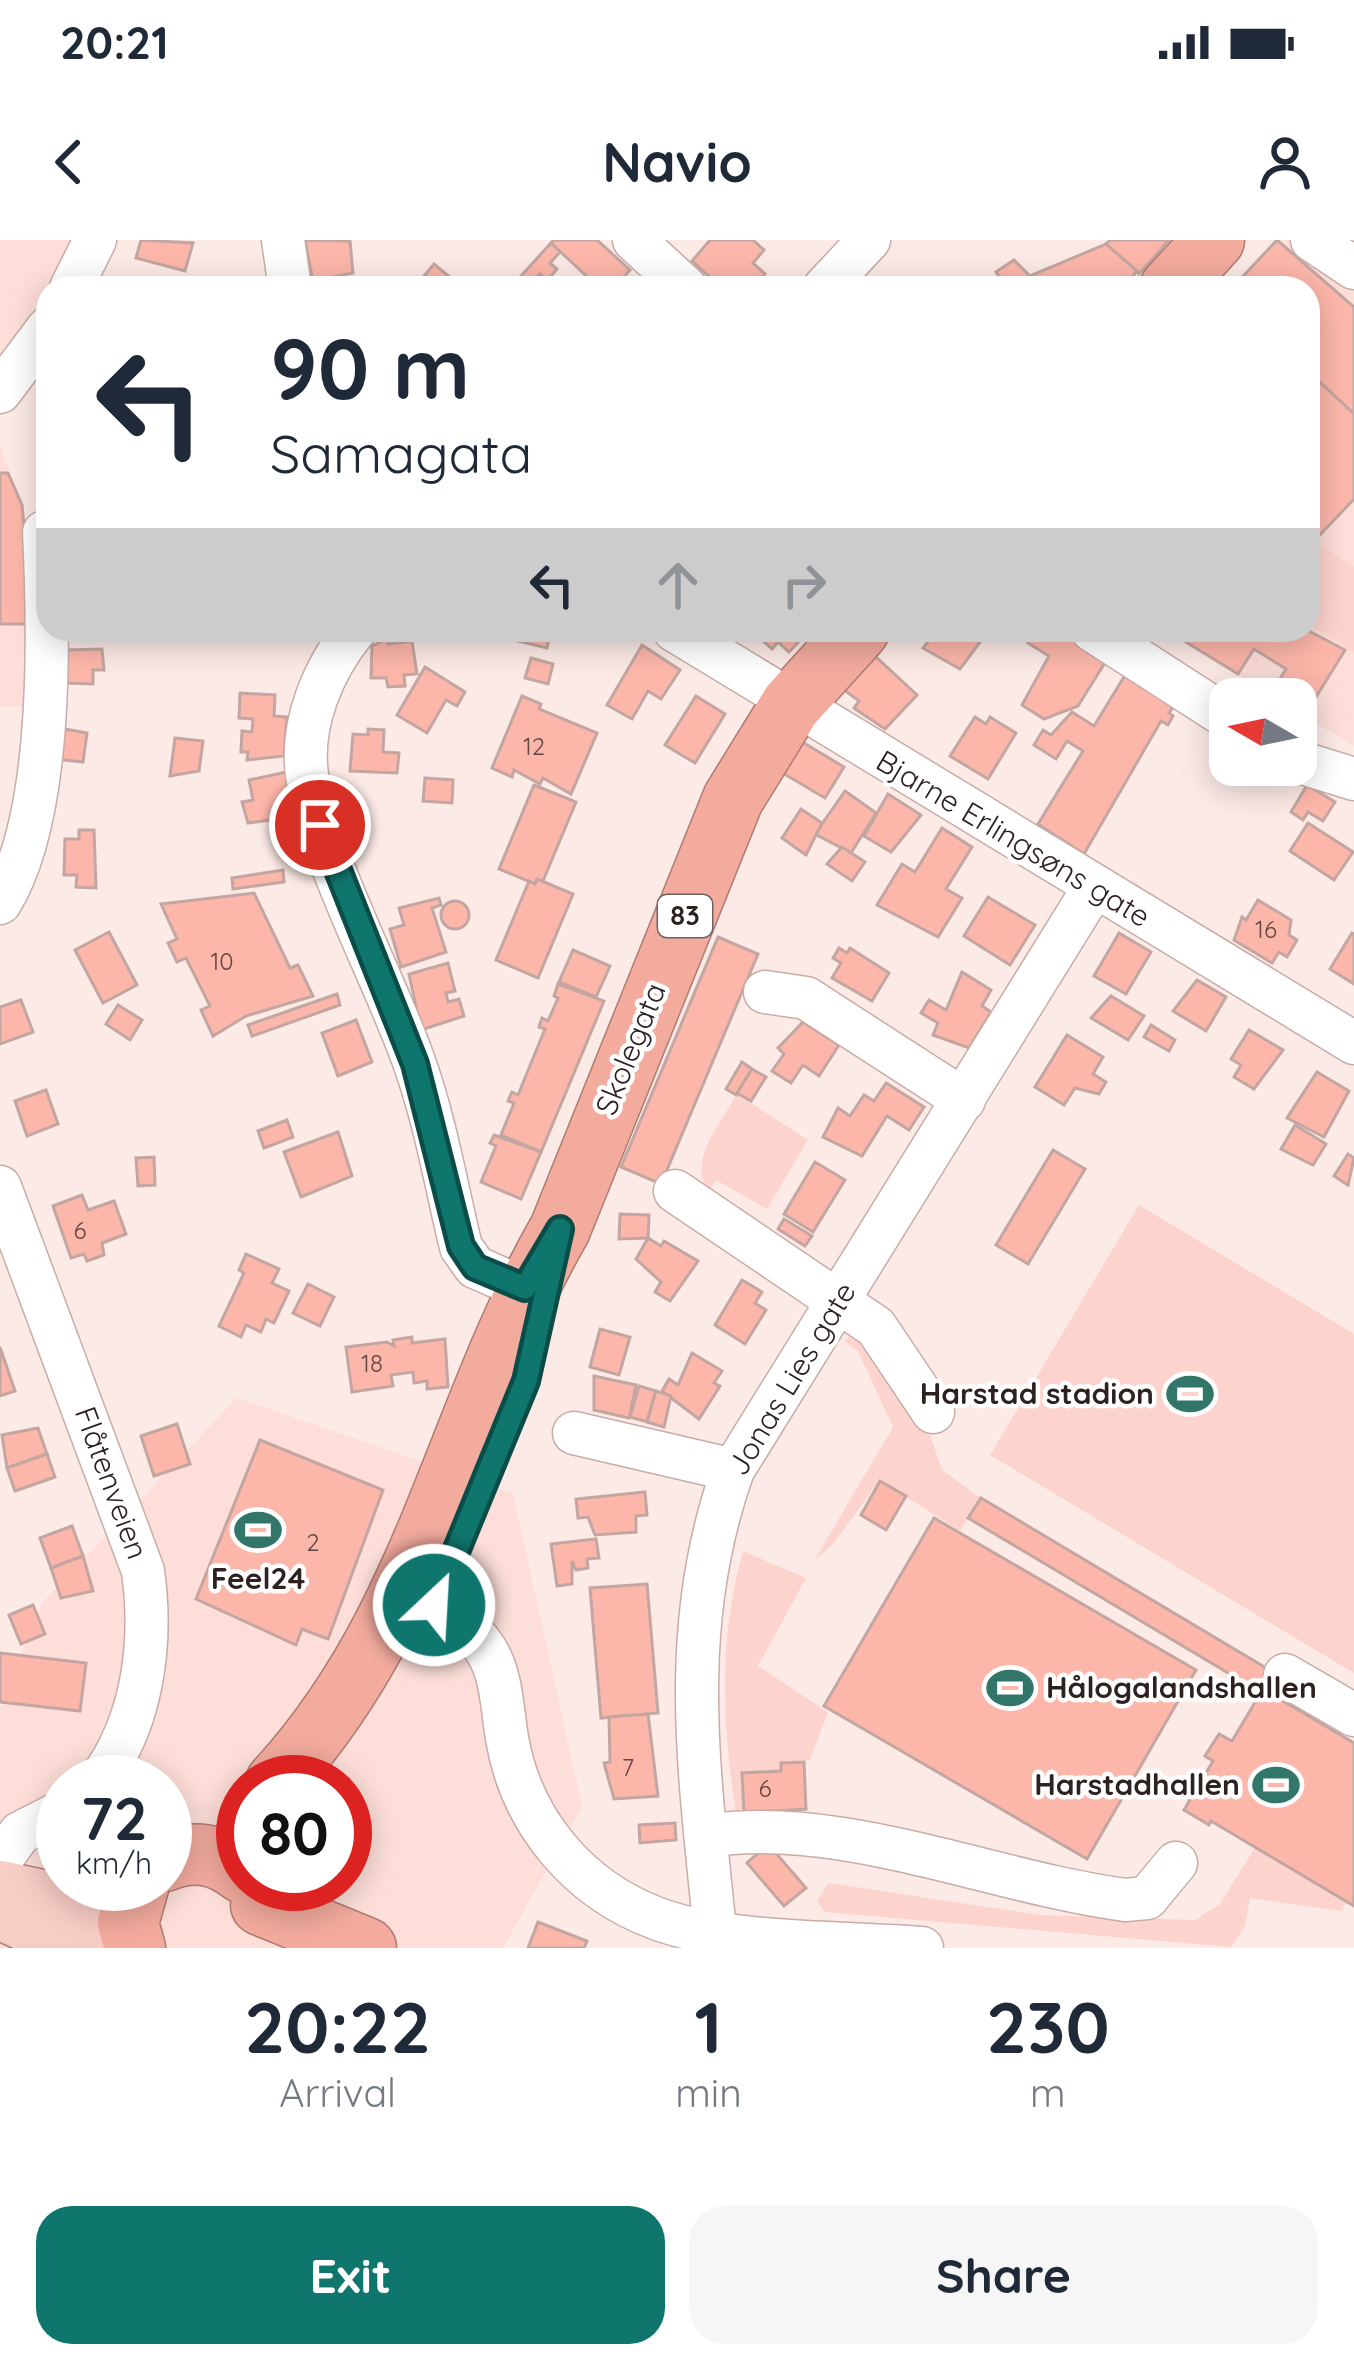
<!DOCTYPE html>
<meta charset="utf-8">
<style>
:root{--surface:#fff;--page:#f6f6f7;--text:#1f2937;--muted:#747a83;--accent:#0f766e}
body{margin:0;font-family:Quicksand,sans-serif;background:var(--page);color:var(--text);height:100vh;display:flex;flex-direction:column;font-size:45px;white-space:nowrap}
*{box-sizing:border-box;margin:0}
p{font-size:39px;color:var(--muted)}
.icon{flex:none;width:66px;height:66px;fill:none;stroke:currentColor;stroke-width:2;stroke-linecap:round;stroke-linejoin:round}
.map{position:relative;height:1708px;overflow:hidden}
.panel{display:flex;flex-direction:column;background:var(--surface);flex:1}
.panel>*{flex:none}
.top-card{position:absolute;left:36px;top:36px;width:1284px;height:366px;border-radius:36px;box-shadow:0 6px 30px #0003;background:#fff;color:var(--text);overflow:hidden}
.needle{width:78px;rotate:279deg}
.controls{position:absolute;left:1209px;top:438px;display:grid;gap:24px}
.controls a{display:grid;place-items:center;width:108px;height:108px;border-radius:24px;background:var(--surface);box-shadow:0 6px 30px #0003;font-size:60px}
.speed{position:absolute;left:36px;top:1515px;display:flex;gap:24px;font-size:60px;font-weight:700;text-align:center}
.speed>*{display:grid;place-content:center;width:156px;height:156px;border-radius:50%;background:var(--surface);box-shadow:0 6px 30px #0003;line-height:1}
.speed small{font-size:30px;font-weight:400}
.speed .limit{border:18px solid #d22;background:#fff;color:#111}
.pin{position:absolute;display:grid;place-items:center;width:102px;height:102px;color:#fff;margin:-51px;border:6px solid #fff;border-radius:50%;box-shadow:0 3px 12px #0007}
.me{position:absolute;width:132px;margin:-66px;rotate:25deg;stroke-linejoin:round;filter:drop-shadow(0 0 9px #0008)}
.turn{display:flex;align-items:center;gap:42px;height:252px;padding:0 36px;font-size:54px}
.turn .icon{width:156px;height:156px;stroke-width:2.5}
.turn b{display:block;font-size:84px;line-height:102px}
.lanes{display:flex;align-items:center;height:114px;padding:0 36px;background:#0003;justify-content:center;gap:60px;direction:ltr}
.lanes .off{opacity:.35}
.eta{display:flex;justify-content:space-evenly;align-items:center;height:204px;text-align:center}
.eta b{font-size:72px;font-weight:800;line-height:84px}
.primary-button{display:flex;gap:24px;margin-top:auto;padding:24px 36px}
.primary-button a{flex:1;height:138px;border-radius:36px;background:var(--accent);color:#fff;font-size:48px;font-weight:800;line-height:138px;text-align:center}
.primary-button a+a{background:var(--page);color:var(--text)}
.status{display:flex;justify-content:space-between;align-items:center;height:84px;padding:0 60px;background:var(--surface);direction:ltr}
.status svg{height:33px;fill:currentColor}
header{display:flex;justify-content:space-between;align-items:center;height:156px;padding:0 36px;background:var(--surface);font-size:54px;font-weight:800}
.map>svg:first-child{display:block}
.built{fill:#fdded8;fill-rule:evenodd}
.green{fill:#fdd4cd}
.building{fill:#fdb7aa;stroke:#c3a6a1;stroke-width:3}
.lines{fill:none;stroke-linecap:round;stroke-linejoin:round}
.minor-casing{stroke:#c9aca7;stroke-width:45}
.major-casing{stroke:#ae7b72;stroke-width:57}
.highway-casing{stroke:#ae7b72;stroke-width:63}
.minor{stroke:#fff;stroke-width:42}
.major{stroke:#f8cdc5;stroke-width:54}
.highway{stroke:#f3ab9e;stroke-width:60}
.route-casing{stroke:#0a4d48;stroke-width:30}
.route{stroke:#0f766e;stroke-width:21}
.labels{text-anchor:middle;stroke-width:9;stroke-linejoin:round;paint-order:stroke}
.number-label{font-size:24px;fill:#614742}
.shield{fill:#fff;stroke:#6c6463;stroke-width:3}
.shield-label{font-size:27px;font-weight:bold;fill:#2d2220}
.street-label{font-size:30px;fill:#2d2220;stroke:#fff}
.poi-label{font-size:30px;font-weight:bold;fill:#2d2220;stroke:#fff;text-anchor:end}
</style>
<div class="status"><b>20:21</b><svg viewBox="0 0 49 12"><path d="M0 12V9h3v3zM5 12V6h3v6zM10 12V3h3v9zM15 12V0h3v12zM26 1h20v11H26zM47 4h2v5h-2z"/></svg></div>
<header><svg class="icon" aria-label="back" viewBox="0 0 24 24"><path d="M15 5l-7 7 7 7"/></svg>Navio<svg class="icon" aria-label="person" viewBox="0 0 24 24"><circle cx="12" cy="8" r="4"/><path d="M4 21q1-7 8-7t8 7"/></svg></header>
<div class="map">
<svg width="1354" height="1708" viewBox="0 0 1354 1708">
<rect width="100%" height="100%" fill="#fceae6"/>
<g class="built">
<polygon points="0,0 82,0 0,129"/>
<polygon points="1276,0 1341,0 1354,12 1354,506 1296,471 1296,459 1277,459 1165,390 1308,390 1308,48 1231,48"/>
<polygon points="0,206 33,306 31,466 0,467"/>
<path d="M237,1158L513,1253L582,1567L503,1708H0V1468L42,1363ZM63,1542H165V1644H63ZM243,1542H345V1644H243Z"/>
</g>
<g class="green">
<polygon points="1308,296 1354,327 1354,413 1308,384"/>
<path d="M737,854L808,900L767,969L716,940L708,952C688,918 720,885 737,854Z"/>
<polygon points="1139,965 1354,1094 1354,1433 990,1215"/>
<polygon points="854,1090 924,1177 942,1230 981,1258 960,1291 880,1240 833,1304 814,1321 893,1187 858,1111 845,1102"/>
<path d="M743,1311L806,1338L758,1426L828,1472L810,1520L780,1522V1530L742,1532L743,1573H736C722,1482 718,1401 743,1311Z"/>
<polygon points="1256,1606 1347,1660 1341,1671 1250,1658 1245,1686 1231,1707 825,1672 817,1661 829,1643 1040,1675 1195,1680 1220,1664"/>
</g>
<g class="building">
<polygon points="141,0 193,3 185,31 136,18"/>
<polygon points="305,0 350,1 353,33 313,41"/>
<polygon points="554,0 597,0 630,30 614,48 593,48 596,45 551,3"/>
<polygon points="710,0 753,0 764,10 753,23 765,34 753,48 722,48 692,21"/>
<polygon points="1110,0 1169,0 1139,34 1106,4"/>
<polygon points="1277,0 1354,67 1354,174 1308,131 1308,48 1232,48"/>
<polygon points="551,3 560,12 550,23 557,29 547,41 540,34 536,38 547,48 510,48"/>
<polygon points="1106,4 1137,31 1123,48 1007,48 996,32 1014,20 1030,36"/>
<polygon points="434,24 463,48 414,48"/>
<polygon points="1308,131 1354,174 1354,259 1317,298 1308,290"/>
<polygon points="0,233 8,233 22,265 34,384 0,384"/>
<polygon points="511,390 551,390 547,408 509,399"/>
<polygon points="757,390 810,390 789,412 778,402 772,409 754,393"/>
<polygon points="937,390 989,390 960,429 923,408"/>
<polygon points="1036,390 1075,390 1111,413 1078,466 1044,479 1022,465 1049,416 1028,403"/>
<polygon points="1187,390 1307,390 1345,410 1305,475 1296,469 1296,459 1271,454 1286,429 1254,409 1238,434 1181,399"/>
<polygon points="387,399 388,404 412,401 417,434 404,435 405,446 388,447 386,438 371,438 372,406"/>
<polygon points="642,405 680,430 661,459 648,451 632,479 607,465"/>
<polygon points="102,409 104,430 93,430 93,444 65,443 65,410"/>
<polygon points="874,415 917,455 885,489 854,468 859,461 843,449"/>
<polygon points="531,418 553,424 548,444 525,438"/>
<polygon points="425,427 465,452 457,466 446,460 427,493 397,475"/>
<polygon points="1127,432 1176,462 1169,473 1173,476 1168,485 1161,481 1084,614 1038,584 1083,511 1067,501 1056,519 1034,505 1043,490 1051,495 1072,472 1094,486"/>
<polygon points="240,453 275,455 274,476 287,477 284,516 247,520 248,512 241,512 242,491 252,492 253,479 239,478"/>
<polygon points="522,456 541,464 539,469 597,493 571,554 543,538 540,544 514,530 512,537 492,528"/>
<polygon points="696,456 725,474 695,523 665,505"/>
<polygon points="975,477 986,484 990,477 1016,493 988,539 950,516"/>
<polygon points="59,488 87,493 83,522 54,519"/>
<polygon points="368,489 384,490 383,512 399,513 397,533 350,531 353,494 368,495"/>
<polygon points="175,498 203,501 199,531 170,536"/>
<polygon points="799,500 844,527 825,558 781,532"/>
<polygon points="286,532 295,575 283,577 285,586 272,589 270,580 248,583 242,562 253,560 249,540"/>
<polygon points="425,538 453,540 452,563 423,561"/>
<polygon points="534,545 576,562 543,641 537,639 535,644 499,629"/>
<polygon points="1307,545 1335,562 1323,581 1308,572 1303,580 1291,572"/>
<polygon points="845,551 876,573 851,613 815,594"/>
<polygon points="888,554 921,575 891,612 864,596"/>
<polygon points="801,569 822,583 806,615 782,598"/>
<polygon points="1308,583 1353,612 1334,640 1290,611"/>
<polygon points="942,588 972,607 946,649 962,658 938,697 877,665 902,624 915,632"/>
<polygon points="79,590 94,590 96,648 76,647 77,635 64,635 65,599 79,599"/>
<polygon points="842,607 865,622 852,641 827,624"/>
<polygon points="283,630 284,642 233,649 232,638"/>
<polygon points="537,639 573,654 538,738 496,720 529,641 535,644"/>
<polygon points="254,653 290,728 298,725 313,756 246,776 213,796 201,770 210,766 186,718 177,722 168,703 177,699 161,664"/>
<polygon points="988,657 1035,685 1010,725 964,696"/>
<polygon points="439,658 441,665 432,668 446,712 401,727 390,689 404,685 399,668"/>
<polygon points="1258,660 1291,680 1289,695 1297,700 1287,717 1279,712 1272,723 1234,700 1242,677 1246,680"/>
<circle cx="455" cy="675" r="14"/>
<polygon points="109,692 137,745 103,763 75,710"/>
<polygon points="1119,693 1151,712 1126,754 1094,736"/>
<polygon points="1352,693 1354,694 1354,744 1330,729"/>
<polygon points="718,697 758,714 661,944 621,927"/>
<polygon points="839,708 847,713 850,708 889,733 872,761 832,738 841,723 833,718"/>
<polygon points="573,710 610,726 596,757 559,742"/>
<polygon points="448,723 455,751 446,753 448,762 459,759 464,776 421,790 409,734"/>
<polygon points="962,732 991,750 982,766 991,772 969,808 933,795 938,783 921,773 929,760 946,770"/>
<polygon points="1197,740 1226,757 1206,791 1173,771"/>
<polygon points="558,744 604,761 541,912 501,895 514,863 508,861 512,852 518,855 545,789 539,787 542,778 548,781 558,758 554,756"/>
<polygon points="337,754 340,765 252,796 248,785"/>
<polygon points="1111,756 1144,776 1128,800 1091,778"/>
<polygon points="21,760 33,792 0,804 0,767"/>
<polygon points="118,765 142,780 130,800 106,784"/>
<polygon points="356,780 372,822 338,836 322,793"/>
<polygon points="803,782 839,805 819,836 803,825 791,843 772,831 784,814 778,808"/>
<polygon points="1151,785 1175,800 1169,811 1144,797"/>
<polygon points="1249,790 1283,810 1254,849 1234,837 1241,825 1231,819"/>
<polygon points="1067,795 1103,817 1093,834 1106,842 1099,854 1075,848 1064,865 1035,847"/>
<polygon points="742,822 752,829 736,855 726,849"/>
<polygon points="752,829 766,837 751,861 737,853"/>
<polygon points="1317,832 1349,851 1324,897 1287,878"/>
<polygon points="886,843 924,867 909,890 887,876 862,916 823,897 838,868 850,876 864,855 874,861"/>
<polygon points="46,850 58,884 27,896 15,861"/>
<polygon points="287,880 293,897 264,908 258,891"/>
<polygon points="1295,885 1326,904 1313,925 1281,909"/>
<polygon points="338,892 352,936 301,957 284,912"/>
<polygon points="494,895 541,912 521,959 481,942 496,906 490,903"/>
<polygon points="1053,910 1085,929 1028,1024 996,1005"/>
<polygon points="1348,914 1354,918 1348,945 1334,936"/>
<polygon points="154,917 155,945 138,946 136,918"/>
<polygon points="815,922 845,940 813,992 784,974"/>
<polygon points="82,955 88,970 114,961 126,994 102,1003 104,1015 87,1021 84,1014 71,1018 53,966"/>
<polygon points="620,974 649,975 648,998 619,999"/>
<polygon points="784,979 812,996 805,1006 778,989"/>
<polygon points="648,998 661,1006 664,1001 698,1021 670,1061 655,1052 661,1042 636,1019"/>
<polygon points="246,1014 279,1029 272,1043 289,1051 274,1083 266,1079 261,1092 246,1085 241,1097 219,1086 244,1033 239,1030"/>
<polygon points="742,1040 762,1052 755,1063 766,1070 745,1104 715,1085"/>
<polygon points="308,1044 334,1057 320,1086 293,1073"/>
<polygon points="600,1089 630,1097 619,1135 590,1127"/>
<polygon points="412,1097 412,1103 445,1099 448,1147 427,1149 427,1141 414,1143 413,1132 391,1135 393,1146 352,1152 346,1107 387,1102 394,1106 393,1100"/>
<polygon points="0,1107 15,1151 0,1156"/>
<polygon points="692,1113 722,1131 714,1143 720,1146 699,1179 662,1151 669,1139 678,1145"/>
<polygon points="594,1136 636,1145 629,1178 594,1170"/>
<polygon points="639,1146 656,1151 647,1182 630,1177"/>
<polygon points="656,1151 671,1156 664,1187 647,1182"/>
<polygon points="177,1184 190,1224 154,1236 141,1196"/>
<polygon points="38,1188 47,1214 7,1228 2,1195"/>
<polygon points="260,1200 383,1250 328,1399 302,1389 296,1405 196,1359"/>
<polygon points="47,1214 55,1237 15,1251 7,1228"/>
<polygon points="880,1241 906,1256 886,1290 861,1275"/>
<polygon points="645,1252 647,1275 636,1276 636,1292 595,1295 588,1277 578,1278 576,1259"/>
<polygon points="981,1258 1273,1432 1260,1452 968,1278"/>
<polygon points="934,1278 1196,1430 1087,1619 824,1466"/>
<polygon points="72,1286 83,1316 51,1328 40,1298"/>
<polygon points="596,1299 599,1318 587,1319 588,1328 576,1330 572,1321 572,1344 557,1346 551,1304"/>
<polygon points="83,1316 93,1351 61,1358 51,1328"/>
<polygon points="647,1344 658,1473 601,1478 590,1348"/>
<polygon points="33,1365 45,1394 21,1404 9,1375"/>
<polygon points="0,1413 86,1423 80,1471 0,1462"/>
<polygon points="1263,1449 1354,1503 1354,1666 1211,1581 1209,1585 1184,1570 1213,1521 1205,1516 1219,1494 1232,1501"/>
<polygon points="648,1474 658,1556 614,1559 604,1523 610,1522 609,1477"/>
<polygon points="804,1522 806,1569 744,1573 742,1533 781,1531 781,1523"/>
<polygon points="675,1583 676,1600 640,1603 639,1585"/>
<polygon points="768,1604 806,1648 784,1666 747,1623"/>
<polygon points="538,1682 587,1701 584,1708 528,1708"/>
</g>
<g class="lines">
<defs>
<g id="minor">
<polyline points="283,0 290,48"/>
<polyline points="634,0 686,48"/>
<polyline points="1312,0 1354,28"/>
<polyline points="71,48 95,0"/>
<polyline points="824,48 869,0"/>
<polyline points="0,152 48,88"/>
<path d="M355,390C323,429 300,484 307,535C319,619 383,735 413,819C435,879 446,945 461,1007L475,1027L525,1049"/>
<polyline points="674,390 1354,803"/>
<polyline points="1092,390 1230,479"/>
<polyline points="1296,521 1354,539"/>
<path d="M0,663C54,577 49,392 44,292"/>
<polyline points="765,752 806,758 964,860"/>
<path d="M0,947L143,1331C153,1403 143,1483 98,1542"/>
<polyline points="675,951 876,1087 933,1172"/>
<polyline points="574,1193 733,1230"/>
<path d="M405,1351C435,1366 467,1380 486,1410C502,1435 502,1469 507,1498C521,1582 579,1650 658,1679C729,1705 845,1702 922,1708"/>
<polyline points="1285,1435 1354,1475"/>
<path d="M706,1596C840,1575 991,1642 1125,1660L1147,1658L1176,1623"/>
<polyline points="0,1621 20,1593 63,1571"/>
<path d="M715,1691C699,1529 677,1387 733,1230L1093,649"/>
</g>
<g id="major">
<polyline points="0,1648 75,1664 134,1654"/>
<polyline points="13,1678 52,1696 119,1708"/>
</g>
<g id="highway">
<polyline points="1170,48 1214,0"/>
<path d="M276,1542C428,1377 453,1175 560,989L733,559L791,465L859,390"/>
<path d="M165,1621C194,1609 219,1614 243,1633"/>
<polyline points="261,1665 366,1708"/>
<polyline points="135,1708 128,1683 139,1644"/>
</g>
</defs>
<use href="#minor" class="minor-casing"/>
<use href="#major" class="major-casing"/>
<use href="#highway" class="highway-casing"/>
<use href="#minor" class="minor"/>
<use href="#major" class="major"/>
<use href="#highway" class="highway"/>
</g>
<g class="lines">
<defs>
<polyline id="route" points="320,585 415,824 461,1006 475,1027 525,1048 560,989 526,1141 434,1365"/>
</defs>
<use href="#route" class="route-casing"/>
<use href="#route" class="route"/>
</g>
<defs>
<symbol id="stadium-bare" viewBox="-9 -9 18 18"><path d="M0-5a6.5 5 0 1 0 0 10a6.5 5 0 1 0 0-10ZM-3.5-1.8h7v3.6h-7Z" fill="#317669" stroke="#fff" stroke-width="2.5" paint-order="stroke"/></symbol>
</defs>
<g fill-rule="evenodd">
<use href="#stadium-bare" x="1157" y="1121" width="66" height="66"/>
<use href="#stadium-bare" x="225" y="1257" width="66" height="66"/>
<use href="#stadium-bare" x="977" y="1415" width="66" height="66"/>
<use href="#stadium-bare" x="1243" y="1512" width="66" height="66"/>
</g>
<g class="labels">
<g class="number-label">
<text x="534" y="515">12</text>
<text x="1266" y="698">16</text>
<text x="222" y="730">10</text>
<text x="80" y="999">6</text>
<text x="372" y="1132">18</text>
<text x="313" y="1311">2</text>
<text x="628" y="1536">7</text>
<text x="765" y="1557">6</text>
</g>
<rect class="shield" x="658" y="655" width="54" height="42" rx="9"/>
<g class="shield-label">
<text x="685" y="685">83</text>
</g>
<g class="street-label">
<text transform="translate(1013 599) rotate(31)" y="10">Bjarne Erlingsøns gate</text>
<text transform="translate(631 809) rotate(-68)" y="10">Skolegata</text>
<text transform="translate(792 1139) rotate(-59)" y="10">Jonas Lies gate</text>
<text transform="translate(111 1243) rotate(70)" y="10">Flåtenveien</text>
</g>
<g class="poi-label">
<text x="1154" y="1164">Harstad stadion</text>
<text x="258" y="1349" text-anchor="middle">Feel24</text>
<text x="1046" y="1458" text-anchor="start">Hålogalandshallen</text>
<text x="1240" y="1555">Harstadhallen</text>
</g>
</g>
</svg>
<div class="controls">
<a><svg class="needle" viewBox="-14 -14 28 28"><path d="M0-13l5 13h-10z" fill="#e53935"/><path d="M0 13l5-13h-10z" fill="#747a83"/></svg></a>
</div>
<div class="speed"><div>72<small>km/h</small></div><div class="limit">80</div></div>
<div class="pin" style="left:320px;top:585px;background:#d93025"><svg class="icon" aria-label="arrive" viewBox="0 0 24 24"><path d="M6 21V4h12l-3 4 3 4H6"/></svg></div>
<svg class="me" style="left:434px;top:1365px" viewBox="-20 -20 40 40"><circle r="17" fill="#0f766e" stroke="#fff" stroke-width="3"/><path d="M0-11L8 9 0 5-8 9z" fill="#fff"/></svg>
<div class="top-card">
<div class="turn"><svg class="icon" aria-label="left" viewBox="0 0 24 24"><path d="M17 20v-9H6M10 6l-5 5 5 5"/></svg><div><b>90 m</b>Samagata</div></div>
<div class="lanes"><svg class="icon" aria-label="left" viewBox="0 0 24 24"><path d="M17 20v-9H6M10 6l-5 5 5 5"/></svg><svg class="icon off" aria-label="ahead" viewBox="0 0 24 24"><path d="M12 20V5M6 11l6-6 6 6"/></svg><svg class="icon off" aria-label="right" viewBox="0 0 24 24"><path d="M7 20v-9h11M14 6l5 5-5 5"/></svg></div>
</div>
</div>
<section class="panel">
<div class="eta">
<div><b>20:22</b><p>Arrival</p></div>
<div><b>1</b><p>min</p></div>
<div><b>230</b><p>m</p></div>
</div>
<div class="primary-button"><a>Exit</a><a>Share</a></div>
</section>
